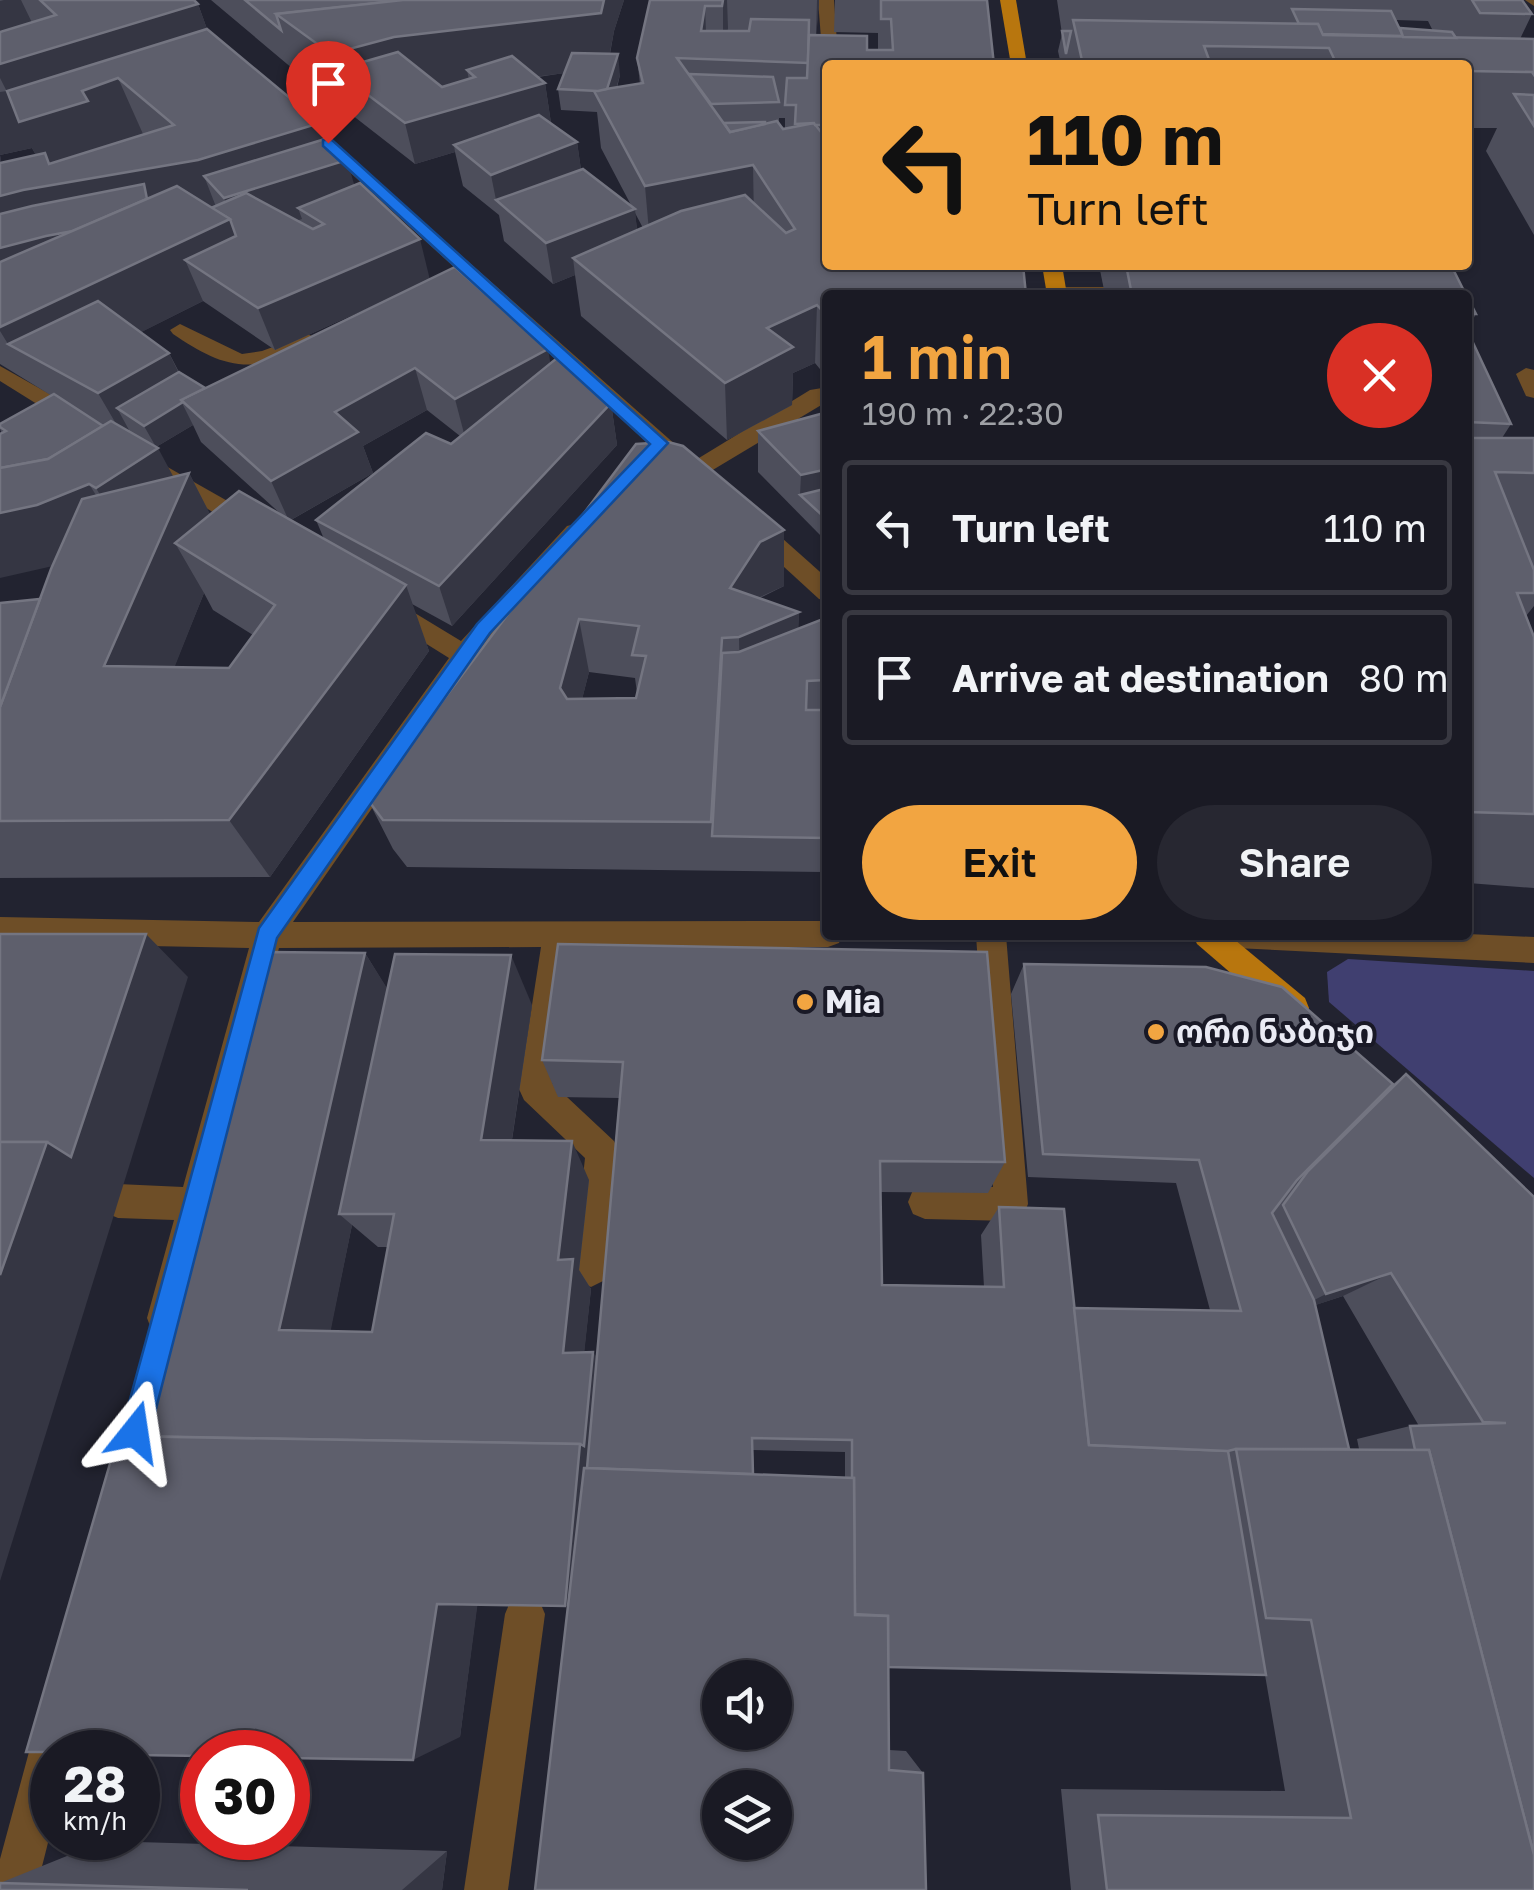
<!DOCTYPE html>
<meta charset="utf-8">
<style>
:root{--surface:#1a1a24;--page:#272731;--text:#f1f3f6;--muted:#9fa1a6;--line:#383841;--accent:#f2a541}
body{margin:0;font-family:"Golos Text","Noto Sans Georgian",sans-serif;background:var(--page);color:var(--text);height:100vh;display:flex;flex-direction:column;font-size:38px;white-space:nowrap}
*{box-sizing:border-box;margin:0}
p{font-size:32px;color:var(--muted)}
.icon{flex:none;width:55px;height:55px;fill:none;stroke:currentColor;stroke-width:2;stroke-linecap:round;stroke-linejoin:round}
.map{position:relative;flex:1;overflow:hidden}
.sheet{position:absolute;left:822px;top:290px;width:650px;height:650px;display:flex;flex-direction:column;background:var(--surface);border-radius:10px;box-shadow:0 2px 8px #0004,0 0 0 2px var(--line)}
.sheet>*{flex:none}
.hud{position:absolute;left:822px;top:60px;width:650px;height:210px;border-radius:10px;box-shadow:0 2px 8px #0004,0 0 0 2px var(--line);background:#f2a541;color:#111;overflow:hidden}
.fabs{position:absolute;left:702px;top:1660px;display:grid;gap:20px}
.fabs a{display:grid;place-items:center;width:90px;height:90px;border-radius:50%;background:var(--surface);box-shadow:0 2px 8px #0004,0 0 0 2px var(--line);font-size:50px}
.speed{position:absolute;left:30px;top:1730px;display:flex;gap:20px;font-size:50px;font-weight:700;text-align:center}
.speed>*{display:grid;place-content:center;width:130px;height:130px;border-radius:50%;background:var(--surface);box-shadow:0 2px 8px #0004,0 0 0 2px var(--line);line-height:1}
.speed small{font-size:25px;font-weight:400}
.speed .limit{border:15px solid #d22;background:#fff;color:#111}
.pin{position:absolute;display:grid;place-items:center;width:85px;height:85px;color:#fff;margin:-102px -42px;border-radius:50% 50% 50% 0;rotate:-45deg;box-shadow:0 0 10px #0007}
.pin .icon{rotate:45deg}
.me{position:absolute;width:110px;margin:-55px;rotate:15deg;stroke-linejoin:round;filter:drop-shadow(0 0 8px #0008)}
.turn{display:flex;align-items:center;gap:35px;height:210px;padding:0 40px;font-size:45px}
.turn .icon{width:130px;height:130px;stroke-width:2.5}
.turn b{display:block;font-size:70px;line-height:85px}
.round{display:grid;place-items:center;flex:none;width:105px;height:105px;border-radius:52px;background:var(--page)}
.overview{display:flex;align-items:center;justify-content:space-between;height:170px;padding:0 40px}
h1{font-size:60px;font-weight:600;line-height:75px;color:var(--accent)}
.action{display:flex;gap:20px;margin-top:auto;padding:20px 40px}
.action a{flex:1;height:115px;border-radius:60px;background:var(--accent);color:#111;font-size:40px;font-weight:600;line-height:115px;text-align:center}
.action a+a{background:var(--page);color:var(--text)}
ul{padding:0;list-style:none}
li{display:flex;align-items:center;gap:30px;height:135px;margin:0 20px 15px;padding:0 20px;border:5px solid var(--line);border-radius:10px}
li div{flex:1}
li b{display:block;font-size:38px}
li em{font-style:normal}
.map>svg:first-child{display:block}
.green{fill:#403f70}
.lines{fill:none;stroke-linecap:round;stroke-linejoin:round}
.minor{fill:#6e4e27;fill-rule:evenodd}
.major{fill:#b8760e;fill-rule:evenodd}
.wall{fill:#4d4e5b;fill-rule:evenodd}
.shaded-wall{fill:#353643}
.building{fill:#5e5f6c;stroke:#747581;stroke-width:2.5;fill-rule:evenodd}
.route{fill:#1a73e8;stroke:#114b97;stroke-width:2.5}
.poi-dot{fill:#f2a541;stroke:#191926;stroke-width:4}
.labels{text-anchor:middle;stroke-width:8;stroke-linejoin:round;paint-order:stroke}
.poi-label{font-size:32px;font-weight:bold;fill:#eaebf4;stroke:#191926;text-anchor:start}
</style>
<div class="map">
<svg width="1534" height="1890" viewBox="0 0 1534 1890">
<rect width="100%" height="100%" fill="#222330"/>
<polygon class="green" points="1348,959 1534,971 1534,1178 1329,1002 1327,972"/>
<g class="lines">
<g class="minor">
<path d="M818,0H834L838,56C830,64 810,62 802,55L810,50L822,51Z"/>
<polygon points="1525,0 1534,0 1534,6"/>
<polygon points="317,128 694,461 810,390 828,387 828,401 701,477 685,477 311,137 308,133"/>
<polygon points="1057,287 1104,287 1114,293 1049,295 1050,289"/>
<path d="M180,324L242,354L262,351L308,334L318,340C309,349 295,353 283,358C239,374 210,359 173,334L170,330Z"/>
<polygon points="0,366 85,414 88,419 85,424 69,424 0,381"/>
<polygon points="1526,368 1534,370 1534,398 1526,396 1516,374"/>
<polygon points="164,465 261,520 265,526 261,532 245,532 156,477 153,472 156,467"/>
<polygon points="756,520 764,522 828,579 828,601 819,599 748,534 744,528 748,522"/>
<polygon points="575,524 583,526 587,532 583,538 493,634 293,922 828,921 828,935 842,935 839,943 828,947 571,947 552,1083 614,1141 619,1152 609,1269 603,1281 591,1287 579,1281 573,1269 585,1158 524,1100 519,1089 541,947 279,948 183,1318 178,1331 165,1336 152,1331 147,1318 174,1220 118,1218 106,1213 101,1201 106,1189 118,1184 183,1187 249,948 0,943 0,917 259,922 449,658 377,613 374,607 377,601 395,601 461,641 567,526"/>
<polygon points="1468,934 1534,937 1534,963 1236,948 1225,944 1221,935"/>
<polygon points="976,935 1006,935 1028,1204 1023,1216 1011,1221 925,1219 913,1214 908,1202 913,1190 925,1185 993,1187"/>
<polygon points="525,1594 539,1600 545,1614 508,1890 464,1890 505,1614 511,1600"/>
<polygon points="60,1694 75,1700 81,1715 72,1752 52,1752 52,1827 36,1890 0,1890 0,1859 39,1715 45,1700"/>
</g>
<g class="major">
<polygon points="1000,0 1016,0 1027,65 1011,65"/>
<polygon points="1042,265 1062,265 1067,295 1047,295"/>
<polygon points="1193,935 1229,935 1305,998 1309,1008 1305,1018 1294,1022 1283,1018 1197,944"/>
</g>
</g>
<g class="wall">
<path d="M0,0H194L198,4L207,29L320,123L325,139L354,185L430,279L550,363L611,403L617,445L452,626L412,604L429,651L270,877L0,878V603L40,599L52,566L0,429V424L52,396L0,364V155L1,163L36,155L32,148L0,155ZM392,297L205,388L179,372L169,353L141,332L203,301L275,350ZM427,410L460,436L451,444L316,520L324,539L291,520L373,473L363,446ZM193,425L201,442L283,516L210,515L189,473L173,477L156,447ZM204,593L213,610L253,635L229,668L174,667Z"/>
<path d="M211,0H624L614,31L610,54L620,75L617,88L640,84L637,58L650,0H819L816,35L867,50H878V33L834,32L835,0H987L994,65H828V375L824,374L815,363L793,373L792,405L727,440L581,316L575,275L553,284L504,241L499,215L463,186L455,152L415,164L293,69ZM564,73L558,89L561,110L597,112L601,148L632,207L581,170L577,142L551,123L545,83L538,77ZM779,118H785V129H783L779,124ZM635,213L643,228L637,230Z"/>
<path d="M1057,0H1522L1532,14L1520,39H1534V235L1486,151L1497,128H1468V65H1061L1058,51L1062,34ZM1396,20L1428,21L1433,31L1400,28Z"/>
<polygon points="1099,265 1451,265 1466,295 1105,295"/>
<polygon points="1468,298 1476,314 1468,328"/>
<polygon points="1468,332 1511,424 1502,438 1534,438 1534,606 1526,616 1534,637 1534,888 1468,883"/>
<polygon points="828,412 828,535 822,537 758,472 758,431"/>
<path d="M636,444L784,530V586L760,598L799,612L798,629L828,617V721L825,719V763H828V839L823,872L407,867L393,849L368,800ZM589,672L635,678L637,693L636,698L582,699Z"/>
<path d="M558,944L1005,1162L988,1193L880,1192L882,1285L984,1287L981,1235L999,1207L1074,1308L1210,1310L1176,1183L1028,1177L1011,994L1024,964L1393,1084L1406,1074L1534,1197V1890H1071L1061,1789L1285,1791L1265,1675L888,1667L889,1750L906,1751L923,1773L926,1890L568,1606L477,1605L460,1737L131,1436L365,953L387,989L532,1005L512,1140L589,1180L579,1270L591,1289L584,1352L597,1357L619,1098L558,1097L542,1060ZM352,1225L378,1247H388L372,1332L330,1331ZM1343,1296L1419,1426H1410L1357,1439L1359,1449H1349L1315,1305ZM753,1450L845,1452V1478L754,1474Z"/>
<polygon points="104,1841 447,1851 442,1890 0,1890 0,1883"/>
</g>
<g class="shaded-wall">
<polygon points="4,0 21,0 38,35 198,4 227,84 118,78 143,134 320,123 333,164 347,160 359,201 298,208 302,219 240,240 224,198 204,176 220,217 230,219 253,277 185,260 203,301 60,373 8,344 0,331 0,155 7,194 48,179 32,148 0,155 0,92 7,91 22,121 0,78 0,1"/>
<polygon points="543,0 624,0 614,31 607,68 476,84 475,77 467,70 470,85 408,92 335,70 347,110 331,54 295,28"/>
<polygon points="723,0 727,0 728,28 723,61"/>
<polygon points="817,0 819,0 819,5 816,39"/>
<polygon points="705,6 707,59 701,31"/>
<polygon points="618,54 620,75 609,112 607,91"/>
<polygon points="545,83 551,123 454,145 455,152 415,164 405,123"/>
<polygon points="577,142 583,183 496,200 491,175"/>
<polygon points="753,165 754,222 650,243 645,186"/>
<polygon points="635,209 639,251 573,258 575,275 553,284 546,243"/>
<polygon points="420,239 430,280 275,350 258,308"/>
<polygon points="817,305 815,363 793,373 792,405 727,440 725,383 767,328"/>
<polygon points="548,349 555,390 466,441 455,399"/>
<polygon points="169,353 189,394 117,408 129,430 122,434 98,393"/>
<polygon points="415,368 427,410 363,446 373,473 289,521 271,481 335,412"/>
<polygon points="182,403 193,425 156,447 144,426"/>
<polygon points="611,403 617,445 452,626 439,586"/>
<polygon points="158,448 181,491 189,473 224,541 175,543 204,593 150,729 104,666 130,545 96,488 89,484 124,540 75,561 0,578 0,513"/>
<polygon points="828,469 828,509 800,495 801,475"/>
<polygon points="828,514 828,535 822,537 823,516"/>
<polygon points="784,530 784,586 760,597 736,637 730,588 760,542"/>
<polygon points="406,585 429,651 270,877 229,820"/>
<polygon points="799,612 797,666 740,690 739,637"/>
<polygon points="579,619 589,672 572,739 560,688"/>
<polygon points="722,638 724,691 712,836 711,822"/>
<polygon points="146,934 188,977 0,1581 0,1275 47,1142"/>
<polygon points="365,953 397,1004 339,1214 352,1225 326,1354 279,1330"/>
<polygon points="511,955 532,1005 506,1179 481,1140"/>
<polygon points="572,1141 589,1180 579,1270 591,1289 582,1374 563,1353 558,1260"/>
<polygon points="1391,1273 1343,1296 1283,1316 1326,1294"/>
<polygon points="593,1352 610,1374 590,1603 565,1606 580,1444"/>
<polygon points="478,1601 460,1737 413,1760 437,1604"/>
<polygon points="447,1851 442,1890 402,1890"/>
</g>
<g class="building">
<polygon points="40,0 194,0 198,4 0,64 0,32 56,15"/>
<polygon points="245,0 395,0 396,1 276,14 281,30"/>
<polygon points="403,0 604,0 601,13 394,37 331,54 276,14"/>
<polygon points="650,0 723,0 722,6 705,6 701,31 749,31 751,19 809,20 808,63 677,58 730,132 777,121 783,129 814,123 828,141 828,265 1023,265 1026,295 828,295 828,317 817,305 767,328 793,347 725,383 573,258 681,211 745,195 786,233 795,229 753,165 645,186 594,91 643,83 637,58"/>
<polygon points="881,0 987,0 994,65 828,65 828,125 815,125 814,123 795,124 796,105 785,105 787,78 807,78 809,35 867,36 867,50 893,50 891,19 881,19"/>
<polygon points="1472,0 1522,0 1532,14 1480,13"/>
<polygon points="1292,9 1391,11 1403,36 1322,34 1318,24 1299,24"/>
<polygon points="1073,20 1318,24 1323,35 1534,39 1534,75 1532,72 1468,71 1468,65 1337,65 1329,48 1204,46 1211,65 1083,65"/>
<polygon points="1400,28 1452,32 1456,38 1403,37"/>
<polygon points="207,29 320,123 198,160 23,190 0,196 0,163 45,153 49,164 174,125 118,78 82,91 88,101 19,122 7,91"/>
<polygon points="1062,31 1071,31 1066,54"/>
<polygon points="398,52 442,87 475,77 467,70 512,56 545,83 405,123 335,70"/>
<polygon points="572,53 618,54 607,89 598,91 558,89"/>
<polygon points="689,74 773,77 779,102 711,104"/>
<polygon points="1514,94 1534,95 1534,126"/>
<polygon points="539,115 577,142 491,175 454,145"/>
<polygon points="765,122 765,124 730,132 724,123"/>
<polygon points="325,139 347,160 224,198 204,176"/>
<polygon points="583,169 635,209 546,243 496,200"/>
<polygon points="360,183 420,239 258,308 185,260 236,236 230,219 211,208 246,193 313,229 324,224 298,208"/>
<polygon points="144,184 147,199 73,231 46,236 0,248 0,214 32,206"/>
<polygon points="177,186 230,219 0,327 0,262"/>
<polygon points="1126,265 1451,265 1466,295 1132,295"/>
<polygon points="455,267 548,349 455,399 415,368 335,412 358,432 271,481 181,400"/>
<polygon points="1468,298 1476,314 1468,314"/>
<polygon points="98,301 169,353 98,393 8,344"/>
<polygon points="1468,332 1511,424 1468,422"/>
<polygon points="557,358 611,403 439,586 316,520 426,433 451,444"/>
<polygon points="179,372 205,388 181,400 183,402 144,426 117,408"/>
<polygon points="54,394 103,426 48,459 0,468 0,434 6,431 0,427 0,424"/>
<polygon points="828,412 828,469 801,475 758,431"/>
<polygon points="111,421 158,448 96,488 89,484 37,505 0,513 0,468 48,459"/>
<polygon points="1468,438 1534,438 1534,473 1495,472 1534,570 1534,593 1517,593 1534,637 1534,814 1468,812"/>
<path d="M668,442L683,446L784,530L760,542L730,588L799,612L739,637L722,638L711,822L383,820L368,800L636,444ZM579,619L639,626L632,655L646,656L636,698L567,699L560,688Z"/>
<polygon points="189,473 104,666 229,668 275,605 175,543 239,491 406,585 229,820 0,821 0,707 51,569 82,499"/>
<polygon points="828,488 828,514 823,516 800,495"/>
<polygon points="40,599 0,707 0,603"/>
<polygon points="828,617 828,682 825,680 807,681 806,710 824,710 825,763 828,763 826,838 712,836 722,653 739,652"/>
<polygon points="0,934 146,934 71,1157 47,1142 0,1142"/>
<polygon points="558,944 987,952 1005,1162 880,1161 882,1285 1004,1287 999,1207 1064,1209 1089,1445 1228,1451 1266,1675 888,1667 888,1616 855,1614 854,1478 852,1478 852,1440 752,1438 753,1474 587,1468 623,1062 542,1060"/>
<polygon points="268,952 365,953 279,1330 372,1332 394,1214 339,1214 395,954 511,955 481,1140 572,1141 558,1260 573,1259 563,1353 593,1352 584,1446 580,1444 131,1436"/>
<polygon points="1024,964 1206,967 1282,987 1393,1084 1297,1180 1272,1213 1314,1300 1349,1449 1236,1449 1228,1451 1089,1445 1074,1308 1241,1311 1199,1160 1043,1154"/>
<polygon points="1406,1074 1534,1197 1534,1855 1429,1450 1415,1450 1410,1426 1506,1423 1483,1422 1391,1273 1326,1294 1283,1205 1308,1171"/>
<polygon points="0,1142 47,1142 0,1275"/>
<polygon points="118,1436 580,1444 565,1606 437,1604 413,1760 288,1758 288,1752 202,1752 202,1756 138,1755 138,1752 26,1752"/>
<polygon points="1236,1449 1429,1450 1534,1855 1534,1890 1107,1890 1098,1815 1351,1818 1311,1620 1266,1618"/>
<path d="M584,1468L854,1478L855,1615L888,1616L889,1770L923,1773L926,1890H535ZM720,1678H775V1732H720ZM720,1788H775V1842H720Z"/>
<polygon points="0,1883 248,1890 0,1890"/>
</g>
<polygon class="route" points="323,140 332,140 668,443 490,633 277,938 150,1432 145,1443 135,1447 125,1443 121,1432 259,928 477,624 650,444 323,146"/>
<g class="poi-dot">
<circle cx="805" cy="1002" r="10"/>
<circle cx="1156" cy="1032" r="10"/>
</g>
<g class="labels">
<g class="poi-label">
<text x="825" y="1013">Mia</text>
<text x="1176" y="1043">ორი ნაბიჯი</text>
</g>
</g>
</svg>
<div class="fabs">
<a><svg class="icon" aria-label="sound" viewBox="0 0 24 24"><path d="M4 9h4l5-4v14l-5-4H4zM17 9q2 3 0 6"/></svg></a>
<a><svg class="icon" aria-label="layers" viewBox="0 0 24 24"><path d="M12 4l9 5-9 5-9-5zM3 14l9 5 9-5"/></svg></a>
</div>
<div class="speed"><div>28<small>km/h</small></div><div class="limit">30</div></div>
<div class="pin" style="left:328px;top:143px;background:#d93025"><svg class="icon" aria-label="arrive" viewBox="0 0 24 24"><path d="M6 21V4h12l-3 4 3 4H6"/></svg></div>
<svg class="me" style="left:135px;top:1432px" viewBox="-20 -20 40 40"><path d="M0-17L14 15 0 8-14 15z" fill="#1a73e8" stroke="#fff" stroke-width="4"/></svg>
<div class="hud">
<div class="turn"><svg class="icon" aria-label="left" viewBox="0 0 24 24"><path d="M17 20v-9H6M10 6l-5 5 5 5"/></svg><div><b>110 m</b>Turn left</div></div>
</div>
<section class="sheet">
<div class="overview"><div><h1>1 min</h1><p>190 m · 22:30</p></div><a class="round" style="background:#d93025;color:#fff"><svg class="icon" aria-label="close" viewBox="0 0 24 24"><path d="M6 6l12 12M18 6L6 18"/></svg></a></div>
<ul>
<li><svg class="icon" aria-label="left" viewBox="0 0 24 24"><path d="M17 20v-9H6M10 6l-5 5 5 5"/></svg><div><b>Turn left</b></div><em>110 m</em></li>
<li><svg class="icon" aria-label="arrive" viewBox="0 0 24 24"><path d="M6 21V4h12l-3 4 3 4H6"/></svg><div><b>Arrive at destination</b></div><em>80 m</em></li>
</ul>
<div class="action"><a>Exit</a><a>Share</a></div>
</section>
</div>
